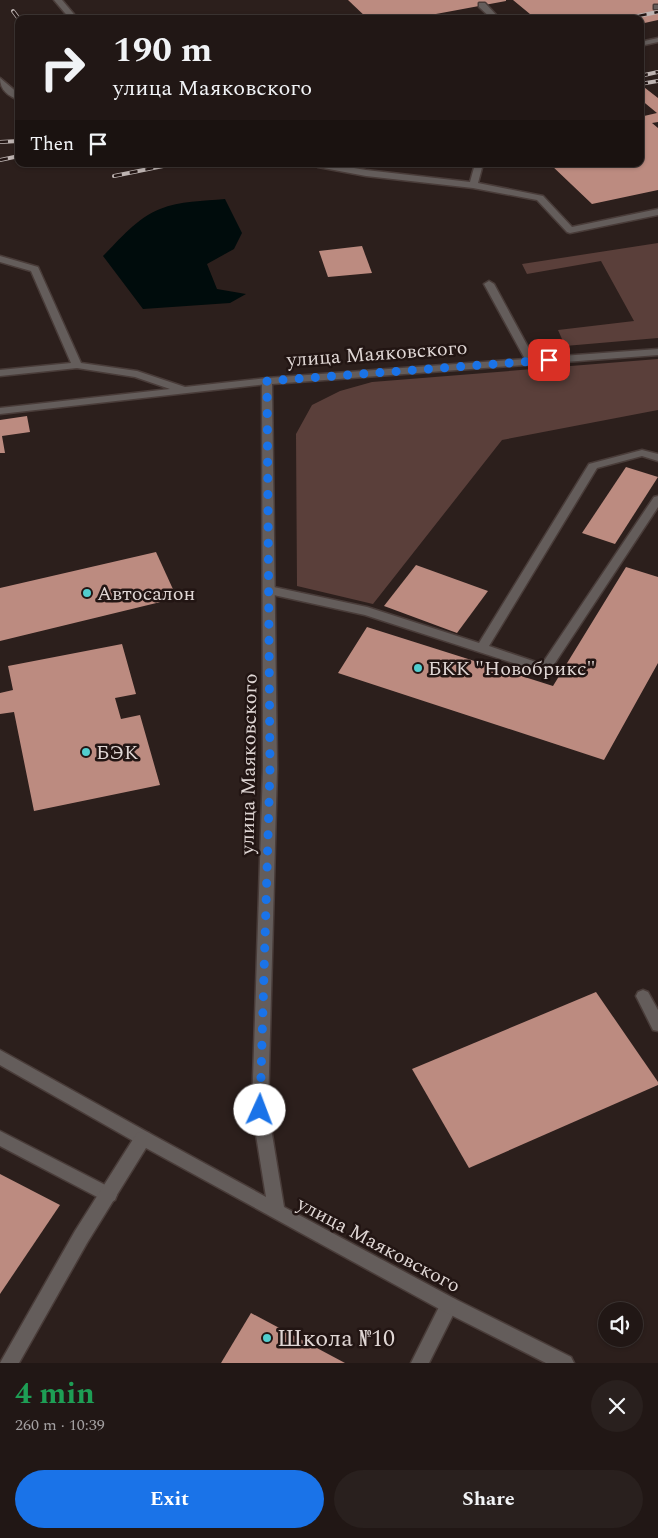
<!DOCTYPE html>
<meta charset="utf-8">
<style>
:root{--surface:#211715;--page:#29201e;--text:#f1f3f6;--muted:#a29fa0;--line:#3e3634;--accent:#1a73e8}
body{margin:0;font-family:Spectral,serif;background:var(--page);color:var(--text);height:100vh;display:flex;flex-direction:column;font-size:19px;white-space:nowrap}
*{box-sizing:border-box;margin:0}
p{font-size:16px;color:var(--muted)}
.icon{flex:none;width:28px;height:28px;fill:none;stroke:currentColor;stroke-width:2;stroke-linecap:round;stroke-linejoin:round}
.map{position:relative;height:1363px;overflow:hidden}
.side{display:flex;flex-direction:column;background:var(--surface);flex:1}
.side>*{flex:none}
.top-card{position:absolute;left:15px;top:15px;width:629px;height:152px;border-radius:10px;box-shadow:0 1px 4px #0004,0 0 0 1px var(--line);background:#211715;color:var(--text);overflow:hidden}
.buttons{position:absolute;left:598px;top:1302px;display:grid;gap:10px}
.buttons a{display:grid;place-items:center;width:45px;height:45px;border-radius:50%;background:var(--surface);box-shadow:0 1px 4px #0004,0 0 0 1px var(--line);font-size:25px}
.pin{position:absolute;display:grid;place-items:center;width:42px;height:42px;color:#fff;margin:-21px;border-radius:10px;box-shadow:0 2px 8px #0006}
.me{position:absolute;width:55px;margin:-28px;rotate:2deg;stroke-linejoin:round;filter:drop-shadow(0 0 4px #0008)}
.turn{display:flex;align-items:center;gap:18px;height:105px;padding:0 15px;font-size:22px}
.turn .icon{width:65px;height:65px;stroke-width:2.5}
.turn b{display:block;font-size:35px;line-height:42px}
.then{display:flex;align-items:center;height:48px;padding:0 15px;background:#0003;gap:10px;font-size:19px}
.round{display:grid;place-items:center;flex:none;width:52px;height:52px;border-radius:26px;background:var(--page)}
.headline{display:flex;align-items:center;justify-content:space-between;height:85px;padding:0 15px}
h1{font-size:30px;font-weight:700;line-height:38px;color:#1e9e55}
.primary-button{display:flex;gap:10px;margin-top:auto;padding:10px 15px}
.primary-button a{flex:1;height:58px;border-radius:30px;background:var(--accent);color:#fff;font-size:20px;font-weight:700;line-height:58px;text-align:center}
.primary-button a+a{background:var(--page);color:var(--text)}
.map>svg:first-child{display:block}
.green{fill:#5a3f3a}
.water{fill:#000c0c}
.building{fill:#bc8b80}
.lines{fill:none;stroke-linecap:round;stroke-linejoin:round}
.service-casing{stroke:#493c39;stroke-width:3}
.minor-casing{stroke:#493c39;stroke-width:3}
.service{fill:#645d5b;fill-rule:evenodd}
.minor{fill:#645d5b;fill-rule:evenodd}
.rail-casing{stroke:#beb4b2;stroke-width:4}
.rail{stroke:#221513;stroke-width:2.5;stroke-dasharray:8;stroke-linecap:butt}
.route{stroke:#1a73e8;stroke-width:9;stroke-dasharray:0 16.2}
.poi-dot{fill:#52cdce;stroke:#221513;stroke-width:2}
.labels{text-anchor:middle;stroke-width:5;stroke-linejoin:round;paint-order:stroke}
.street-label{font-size:20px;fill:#dfd6d4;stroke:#221513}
.poi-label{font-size:20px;fill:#dfd6d4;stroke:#221513;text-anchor:start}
.near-poi-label{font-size:24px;fill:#dfd6d4;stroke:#221513;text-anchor:start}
</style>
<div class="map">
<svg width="658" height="1363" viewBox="0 0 658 1363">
<rect width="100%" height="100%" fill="#2c1f1c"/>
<g class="green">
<polygon points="658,243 658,338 565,346 558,330 634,321 601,261 527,274 522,264"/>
<polygon points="658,359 658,410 502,440 373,604 297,586 296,434 312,405 340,391 372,382"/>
</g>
<path class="water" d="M225,199L242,233L234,249L207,264L217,289L246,294L230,303L143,309L103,256C119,240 138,217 160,209C180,201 203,201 225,199Z"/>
<g class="building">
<polygon points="348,0 506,0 506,1 409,19 368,19"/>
<polygon points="513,0 658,0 658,20 640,24 640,19 536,19"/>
<polygon points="640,84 658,98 658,122 652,123 658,128 658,190 592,204 550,164 640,164 640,113 644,116 657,113 640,99"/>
<polygon points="362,246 372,273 328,277 319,251"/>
<polygon points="27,416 30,432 2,436 5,453 0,453 0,420"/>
<polygon points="626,467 658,477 615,544 582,533"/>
<polygon points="156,552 177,598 0,641 0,588"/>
<polygon points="416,565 488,591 457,633 384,606"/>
<polygon points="626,567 658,577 658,663 604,760 338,673 367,627 553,686"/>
<polygon points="122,644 136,694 115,698 121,719 140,715 160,785 34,811 14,712 0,714 0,693 13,690 8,666"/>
<polygon points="596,992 658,1082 658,1085 469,1168 412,1069"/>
<polygon points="0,1174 60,1205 0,1294"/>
<polygon points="251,1313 345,1363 221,1363"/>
</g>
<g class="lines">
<defs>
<g id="service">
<polygon points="54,0 62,0 78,19 70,19"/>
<polygon points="479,3 485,3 500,19 492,19 479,7"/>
<rect x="654" y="5" width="4" height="4"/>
<polygon points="658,38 658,42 640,46 640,42"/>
<path d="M0,78L19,94V100C8,96 0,90 0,78Z"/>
<polygon points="314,164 330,164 366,170 470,182 475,164 483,164 478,183 543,196 572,227 658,209 658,215 570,233 567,232 537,200 473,188 366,176 318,167"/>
<polygon points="0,256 38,267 81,363 137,371 185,387 267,378 272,381 267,384 0,414 0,408 170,389 135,377 77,368 0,376 0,370 71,363 31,271 0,262"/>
<polygon points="642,450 658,454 658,461 642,456 597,468 489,646 542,664 654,497 658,496 658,507 549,672 541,672 365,615 269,594 263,590 269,586 367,607 479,643 589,464"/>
<polygon points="0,1050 149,1133 151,1138 149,1143 143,1145 137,1143 0,1065"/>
<polygon points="0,1131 115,1190 117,1195 115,1200 109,1203 103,1200 0,1146"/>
<polygon points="449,1297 455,1299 458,1305 429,1363 411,1363 443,1299"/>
</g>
<g id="minor">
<polygon points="489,281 494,284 534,358 658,349 658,355 272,384 277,768 268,1110 284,1207 455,1299 571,1357 574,1363 546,1363 443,1311 146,1148 87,1243 19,1363 0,1363 75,1231 137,1133 143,1131 149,1133 266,1197 252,1110 263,768 262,381 267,378 525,359 484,284"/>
<polygon points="643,990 648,992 658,1010 658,1031 653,1030 636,996 638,992"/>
</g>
</defs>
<use href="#service" class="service-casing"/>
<use href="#minor" class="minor-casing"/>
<use href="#service" class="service"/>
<use href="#minor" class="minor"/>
<defs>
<g id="rail">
<polyline points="13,11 19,19"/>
<polyline points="623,19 658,12"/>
<polyline points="640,76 658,72"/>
<polyline points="640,84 658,81"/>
<polyline points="0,142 19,141"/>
<polyline points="0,160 19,156"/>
<polyline points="114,176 173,164"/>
</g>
</defs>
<use href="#rail" class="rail-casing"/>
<use href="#rail" class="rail"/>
</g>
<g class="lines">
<polyline class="route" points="260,1110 270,768 267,381 549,360"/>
</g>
<g class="poi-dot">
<circle cx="87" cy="593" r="5"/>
<circle cx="418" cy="668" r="5"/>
<circle cx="86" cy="752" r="5"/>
<circle cx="267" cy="1338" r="5"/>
</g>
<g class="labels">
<g class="street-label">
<text transform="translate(377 353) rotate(-4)" y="7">улица Маяковского</text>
<text transform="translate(248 764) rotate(-89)" y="7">улица Маяковского</text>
<text transform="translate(379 1244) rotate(28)" y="7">улица Маяковского</text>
</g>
<g class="poi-label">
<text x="97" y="600">Автосалон</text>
<text x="428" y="675">БКК "Новобрикс"</text>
<text x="96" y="759">БЭК</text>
</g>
<g class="near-poi-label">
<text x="277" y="1346">Школа №10</text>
</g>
</g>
</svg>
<div class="buttons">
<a><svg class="icon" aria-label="sound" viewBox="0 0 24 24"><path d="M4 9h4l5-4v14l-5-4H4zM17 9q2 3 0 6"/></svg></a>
</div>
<div class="pin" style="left:549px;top:360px;background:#d93025"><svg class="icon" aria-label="arrive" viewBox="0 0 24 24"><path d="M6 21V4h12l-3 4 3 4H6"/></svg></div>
<svg class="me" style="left:260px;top:1110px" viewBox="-20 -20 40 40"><circle r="19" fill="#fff"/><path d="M0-13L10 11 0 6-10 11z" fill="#1a73e8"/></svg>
<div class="top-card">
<div class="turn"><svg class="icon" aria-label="right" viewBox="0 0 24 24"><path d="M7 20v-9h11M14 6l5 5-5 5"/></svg><div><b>190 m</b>улица Маяковского</div></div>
<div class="then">Then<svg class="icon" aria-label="arrive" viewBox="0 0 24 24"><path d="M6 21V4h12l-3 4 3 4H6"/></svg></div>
</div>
</div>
<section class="side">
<div class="headline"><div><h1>4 min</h1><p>260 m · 10:39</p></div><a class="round"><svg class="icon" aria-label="close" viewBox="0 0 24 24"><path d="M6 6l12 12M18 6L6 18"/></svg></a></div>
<div class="primary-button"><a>Exit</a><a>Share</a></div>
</section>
